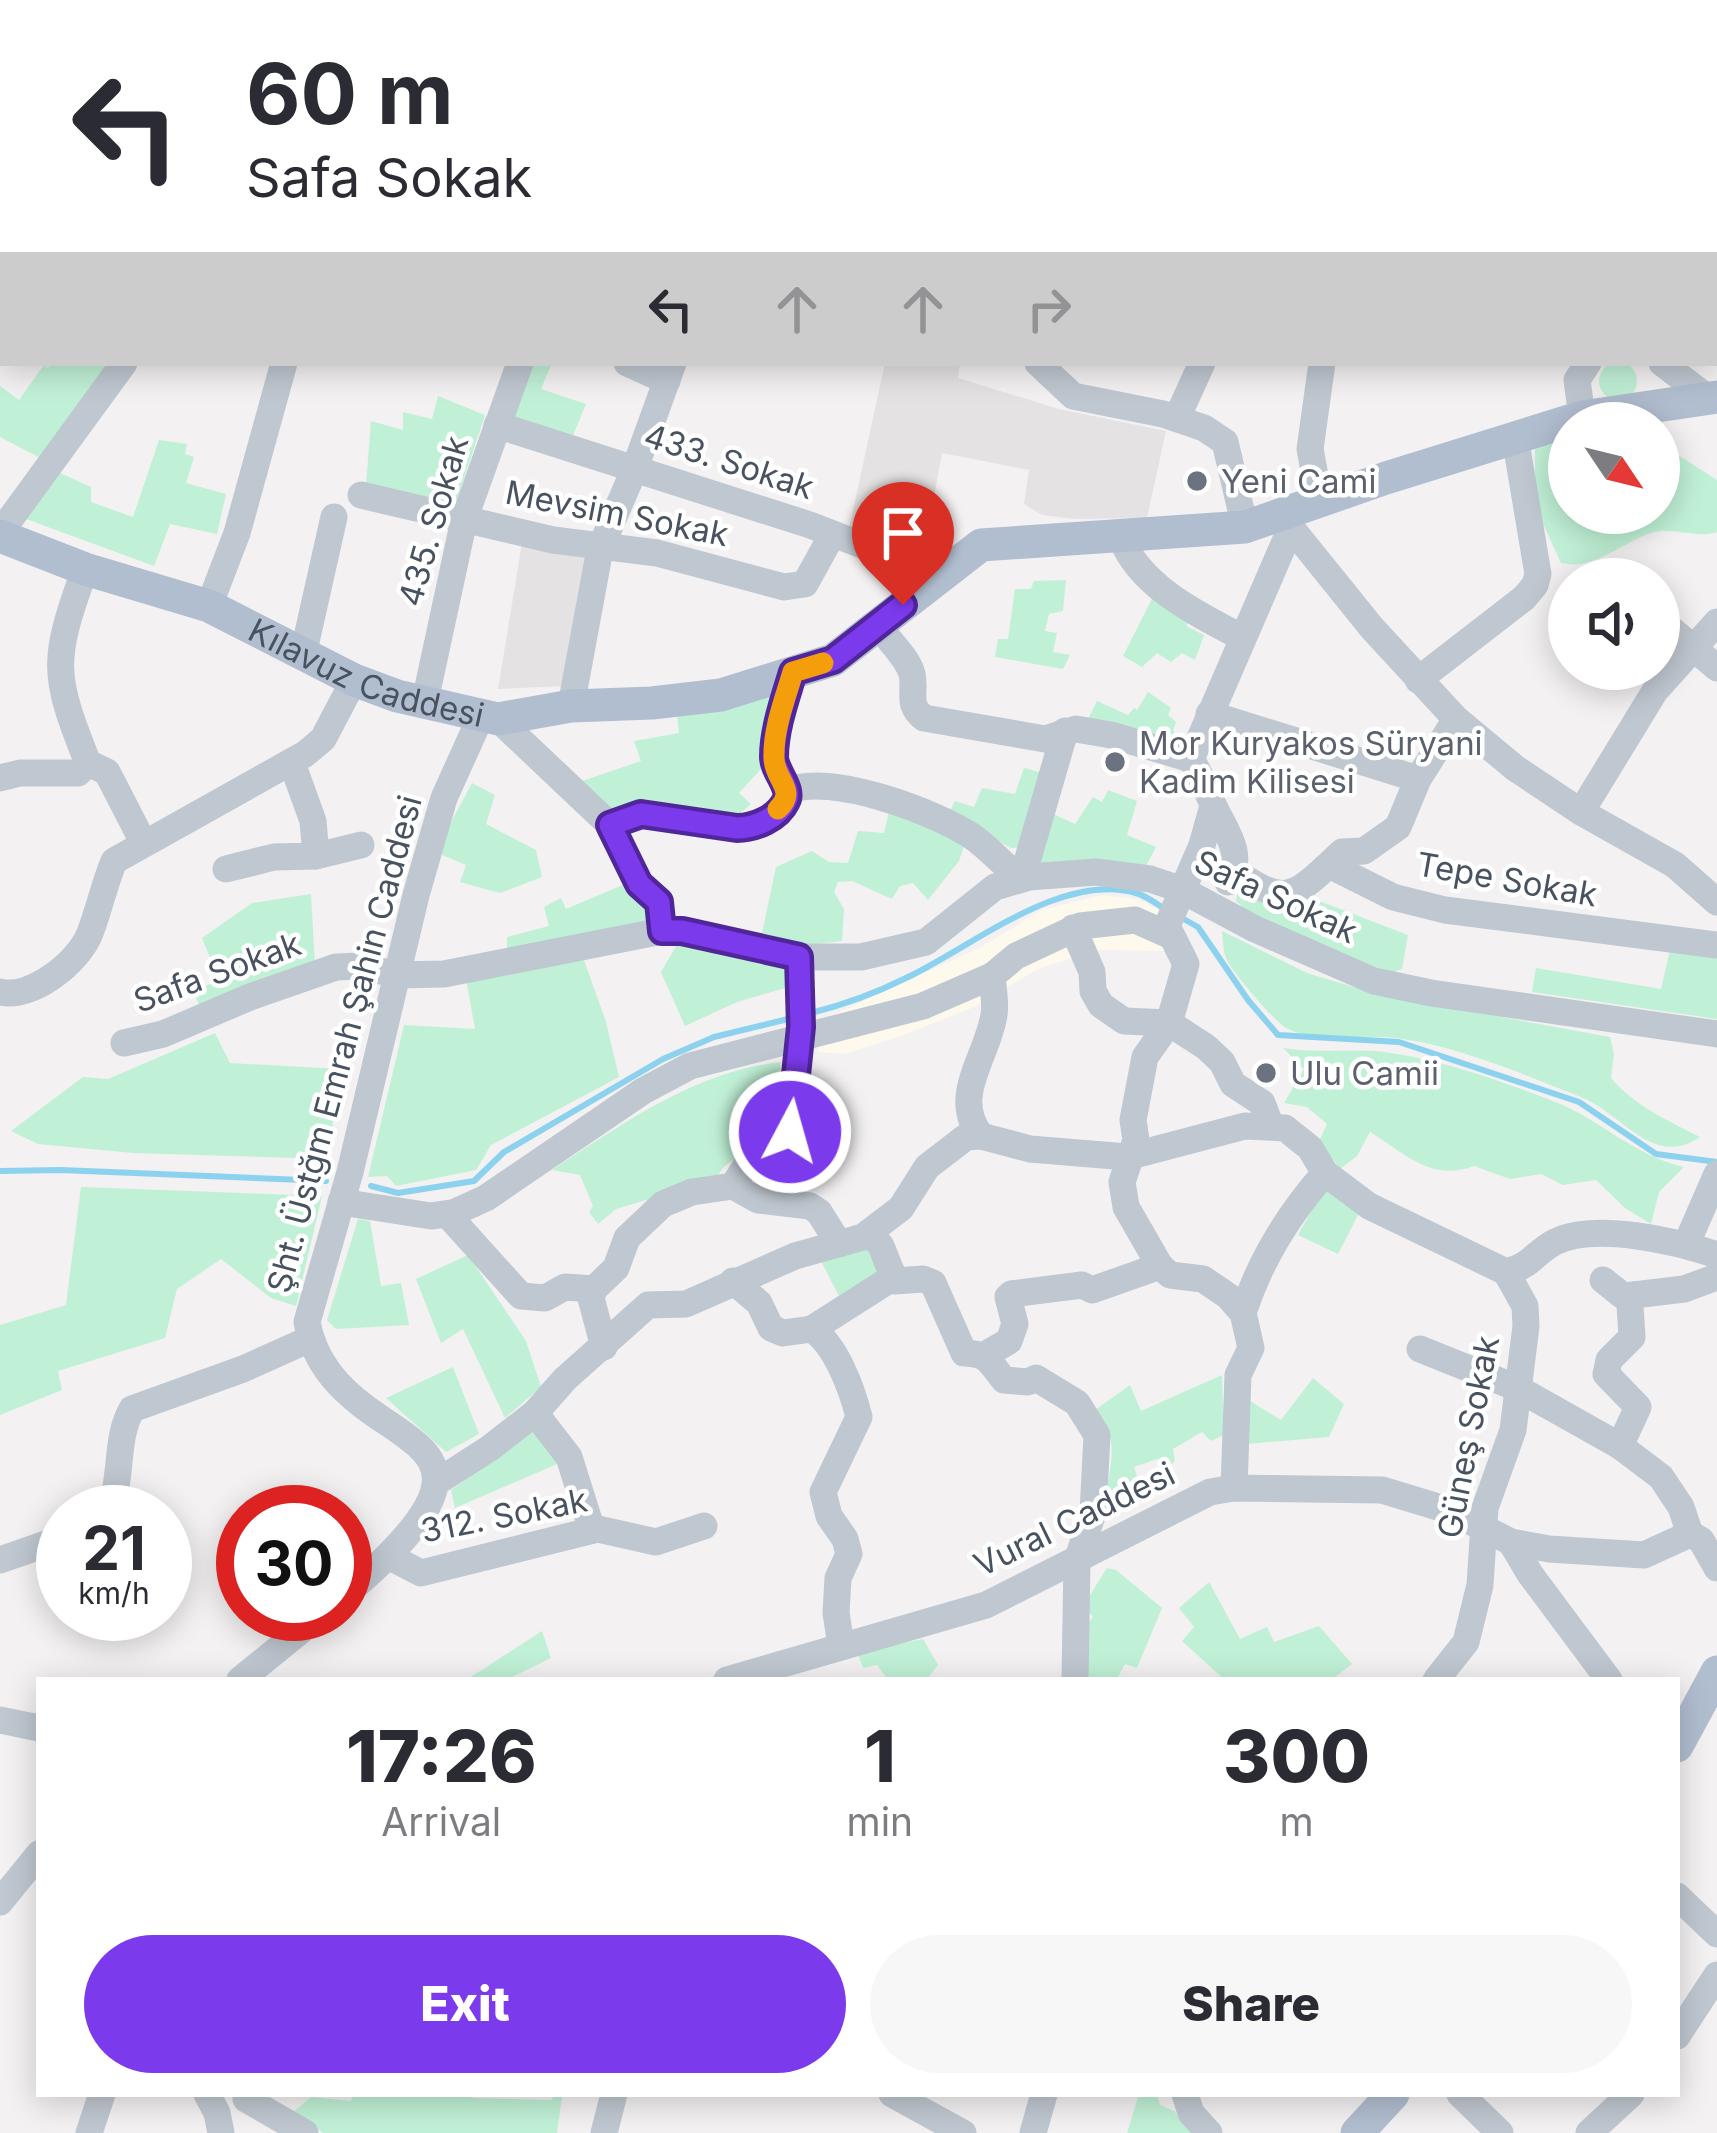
<!DOCTYPE html>
<meta charset="utf-8">
<style>
:root{--surface:#fff;--page:#f7f7f7;--text:#2b2b33;--muted:#7c7c81;--accent:#7c3aed}
body{margin:0;font-family:Inter,sans-serif;background:var(--page);color:var(--text);height:100vh;display:flex;flex-direction:column;font-size:45px;white-space:nowrap}
*{box-sizing:border-box;margin:0}
p{font-size:39px;color:var(--muted)}
.icon{flex:none;width:66px;height:66px;fill:none;stroke:currentColor;stroke-width:2;stroke-linecap:round;stroke-linejoin:round}
.map{position:relative;flex:1;overflow:hidden}
.panel{position:absolute;left:36px;top:1677px;width:1644px;height:420px;display:flex;flex-direction:column;background:var(--surface);border-radius:0px;box-shadow:0 6px 30px #0003}
.panel>*{flex:none}
.guide{position:absolute;left:0px;top:0px;width:1719px;height:366px;box-shadow:0 6px 30px #0003;background:#fff;color:var(--text);overflow:hidden}
.needle{width:78px;rotate:125deg}
.tools{position:absolute;left:1548px;top:402px;display:grid;gap:24px}
.tools a{display:grid;place-items:center;width:132px;height:132px;border-radius:50%;background:var(--surface);box-shadow:0 6px 30px #0003;font-size:60px}
.speed{position:absolute;left:36px;top:1485px;display:flex;gap:24px;font-size:60px;font-weight:700;text-align:center}
.speed>*{display:grid;place-content:center;width:156px;height:156px;border-radius:50%;background:var(--surface);box-shadow:0 6px 30px #0003;line-height:1}
.speed small{font-size:30px;font-weight:400}
.speed .limit{border:18px solid #d22;background:#fff;color:#111}
.pin{position:absolute;display:grid;place-items:center;width:102px;height:102px;color:#fff;margin:-123px -51px;border-radius:50% 50% 50% 0;rotate:-45deg;box-shadow:0 0 12px #0007}
.pin .icon{rotate:45deg}
.me{position:absolute;width:132px;margin:-66px;rotate:6deg;stroke-linejoin:round;filter:drop-shadow(0 0 9px #0008)}
.turn{display:flex;align-items:center;gap:42px;height:252px;padding:0 48px;font-size:54px}
.turn .icon{width:156px;height:156px;stroke-width:2.5}
.turn b{display:block;font-size:84px;line-height:102px}
.lanes{display:flex;align-items:center;height:114px;padding:0 48px;background:#0003;justify-content:center;gap:60px;direction:ltr}
.lanes .off{opacity:.35}
.eta{display:flex;justify-content:space-evenly;align-items:center;height:204px;text-align:center}
.eta b{font-size:72px;font-weight:800;line-height:84px}
.button{display:flex;gap:24px;margin-top:auto;padding:24px 48px}
.button a{flex:1;height:138px;border-radius:72px;background:var(--accent);color:#fff;font-size:48px;font-weight:800;line-height:138px;text-align:center}
.button a+a{background:var(--page);color:var(--text)}
.map>svg:first-child{display:block}
.commercial{fill:#fdf9ec}
.education{fill:#e4e2e3}
.green{fill:#c0f1d6}
.lines{fill:none;stroke-linecap:round;stroke-linejoin:round}
.stream{stroke:#8cd2ee;stroke-width:6}
.minor{stroke:#bfc7d0;stroke-width:27}
.major{stroke:#b1bed0;stroke-width:33}
.route-casing{stroke:#51269a;stroke-width:30}
.route{stroke:#7c3aed;stroke-width:21}
.slow{stroke:#f59e0b;stroke-width:21}
.worship-dot{fill:#6b7280;stroke:#fff;stroke-width:4.5}
.labels{text-anchor:middle;stroke-width:9;stroke-linejoin:round;paint-order:stroke}
.street-label{font-size:33px;fill:#48535f;stroke:#fff}
.worship-label{font-size:33px;fill:#5b616d;stroke:#fff;text-anchor:start}
</style>
<div class="map">
<svg width="1717" height="2133" viewBox="0 0 1717 2133">
<rect width="100%" height="100%" fill="#f3f1f1"/>
<polygon class="commercial" points="1101,895 1137,899 1163,912 1170,951 1096,950 1038,969 972,1008 901,1036 845,1054 819,1052 809,1026 981,947 1042,910"/>
<g class="education">
<polygon points="885,363 960,363 958,378 1059,409 1166,431 1147,518 1075,519 1042,515 1024,504 1029,470 942,453 923,557 849,529"/>
<polygon points="522,543 588,558 563,686 498,689"/>
</g>
<g class="green">
<circle cx="1618" cy="381" r="19"/>
<polygon points="52,363 113,363 46,461 0,437 0,386 19,400 44,365 48,368"/>
<polygon points="534,363 552,363 541,389 586,404 572,438 513,417"/>
<polygon points="438,396 485,415 455,505 366,485 371,421 403,430 403,412 432,419"/>
<path d="M1569,433V513H1659V451L1675,453L1717,480V532C1695,539 1671,526 1651,533C1621,543 1593,571 1561,563L1535,506V447Z"/>
<polygon points="159,440 187,444 185,454 194,457 186,483 226,494 217,534 170,524 154,566 26,519 60,473 91,487 91,502 133,517"/>
<polygon points="1066,580 1063,611 1049,614 1045,631 1057,633 1053,652 1070,655 1063,669 995,657 998,639 1008,639 1015,589 1031,589 1034,581"/>
<polygon points="1156,591 1192,616 1186,626 1204,635 1195,660 1182,653 1171,662 1157,653 1142,667 1123,656"/>
<polygon points="778,689 761,769 739,793 751,804 731,821 609,813 579,782 641,761 634,741 679,733 677,713"/>
<polygon points="1148,692 1171,708 1168,715 1176,722 1173,731 1184,741 1182,746 1087,721 1097,701 1128,715 1134,708 1137,710"/>
<polygon points="1024,768 1047,774 1025,847 1011,848 949,813 955,801 974,807 982,788 1015,794"/>
<polygon points="472,783 495,795 486,824 536,850 542,877 500,893 460,882 466,865 435,852"/>
<polygon points="1108,790 1137,801 1127,835 1156,847 1145,868 1035,866 1053,814 1075,824 1093,797 1102,802"/>
<polygon points="889,812 966,840 959,861 928,900 913,883 900,886 892,899 852,881 838,882 834,892 844,909 842,941 798,946 761,938 776,867 812,851 829,862 848,863 858,831 884,833"/>
<polygon points="625,884 652,909 646,930 507,953 507,937 549,926 544,907 561,898 566,909"/>
<polygon points="1238,888 1277,904 1322,902 1408,935 1402,969 1390,973 1251,915 1236,901"/>
<polygon points="311,894 315,965 200,1007 193,991 219,980 202,938 252,903"/>
<path d="M1222,931L1307,973L1377,994L1610,1037L1614,1054L1611,1078C1636,1107 1667,1120 1700,1137C1653,1169 1623,1114 1581,1097C1523,1074 1458,1046 1396,1038C1362,1034 1317,1044 1286,1028C1274,1021 1232,972 1226,958C1223,951 1223,939 1222,931Z"/>
<polygon points="679,941 788,970 789,987 737,1002 685,1026 661,972"/>
<polygon points="1670,950 1717,956 1717,1019 1532,992 1536,968 1661,989"/>
<polygon points="584,960 606,1022 619,1077 491,1145 476,1170 396,1186 387,1176 368,1177 404,1025 475,1029 465,973"/>
<polygon points="215,1033 230,1063 340,1069 328,1159 133,1153 38,1144 11,1131 83,1077 108,1079"/>
<path d="M1283,1048C1313,1053 1345,1049 1375,1051C1435,1057 1498,1080 1553,1101C1602,1120 1632,1155 1684,1167L1659,1192L1651,1224L1625,1208L1596,1180L1563,1185L1541,1174L1510,1179L1474,1166C1431,1182 1406,1154 1370,1132L1357,1156L1340,1169L1319,1141L1327,1124L1307,1107L1284,1103L1304,1069Z"/>
<path d="M780,1062C780,1104 783,1128 743,1154C730,1162 723,1165 716,1179L616,1209L598,1224L589,1212L593,1206L580,1175L552,1170C623,1124 694,1072 780,1062Z"/>
<polygon points="1326,1185 1359,1213 1338,1254 1298,1235"/>
<polygon points="81,1187 322,1196 296,1306 271,1298 221,1259 177,1289 165,1338 58,1371 62,1390 0,1415 0,1325 66,1305"/>
<polygon points="358,1219 370,1221 381,1286 401,1283 409,1325 336,1329 327,1320"/>
<polygon points="869,1246 880,1269 877,1279 841,1300 819,1257"/>
<polygon points="468,1255 526,1341 541,1387 505,1418 463,1329 441,1343 416,1279"/>
<polygon points="453,1367 479,1434 446,1452 386,1398"/>
<path d="M1222,1375L1224,1435L1211,1441L1202,1432L1173,1449L1175,1461L1164,1470L1157,1459L1134,1467L1141,1487L1105,1504C1109,1469 1122,1436 1095,1410L1130,1385L1141,1411Z"/>
<polygon points="1313,1378 1344,1404 1329,1437 1246,1444 1250,1401 1281,1420"/>
<polygon points="540,1427 555,1449 557,1464 455,1508 451,1490"/>
<polygon points="1107,1568 1116,1570 1162,1608 1137,1668 1125,1664 1116,1680 1086,1680 1085,1627 1093,1617 1083,1606"/>
<polygon points="1209,1582 1240,1639 1267,1627 1274,1642 1319,1626 1352,1664 1331,1680 1225,1680 1182,1641 1194,1627 1179,1608"/>
<polygon points="542,1631 551,1658 506,1680 466,1680"/>
<polygon points="923,1639 938,1665 926,1680 888,1680 877,1665 863,1668 857,1652"/>
<polygon points="353,2094 472,2094 473,2098 552,2100 554,2094 590,2094 562,2097 557,2133 323,2133 293,2112 311,2097 351,2101"/>
<polygon points="1139,2094 1157,2094 1160,2105 1174,2111 1192,2133 1127,2133"/>
</g>
<g class="lines">
<g class="stream">
<polyline points="1180,917 1198,927 1248,1000 1278,1035 1399,1042 1579,1102 1656,1154 1717,1162"/>
<path d="M811,1013C843,1005 876,993 906,978C969,949 1061,871 1136,893C1147,896 1158,905 1168,911"/>
<polyline points="0,1171 61,1170 326,1181"/>
<polyline points="371,1186 398,1193 474,1181 504,1152 663,1059 714,1037 792,1018"/>
</g>
<g class="minor">
<polyline points="707,0 710,3"/>
<polyline points="1115,0 1119,3"/>
<polyline points="1521,0 1525,3"/>
<polyline points="82,3 83,0"/>
<polyline points="226,3 226,0"/>
<polyline points="636,3 638,0"/>
<polyline points="1031,3 1033,0"/>
<polyline points="1662,3 1664,0"/>
<polyline points="0,79 3,79"/>
<polyline points="1716,134 1717,134"/>
<polyline points="1716,209 1717,208"/>
<polyline points="0,335 3,329"/>
<polyline points="627,363 667,381"/>
<polyline points="1038,363 1073,396 1163,414 1204,428 1225,442 1245,527"/>
<polyline points="1662,363 1708,398"/>
<polyline points="1582,417 1577,380 1588,363"/>
<polyline points="1177,418 1202,363"/>
<polyline points="497,425 810,525 880,552 929,585"/>
<polyline points="361,495 553,540 657,553 784,587 805,584 832,535"/>
<polyline points="1320,503 1310,449 1322,363"/>
<polyline points="1280,514 1372,628 1456,719 1515,768 1581,812 1675,865 1717,902"/>
<polyline points="0,533 124,363"/>
<path d="M1121,537C1139,586 1197,614 1241,637"/>
<path d="M85,569C52,661 52,673 88,763L107,772L143,842"/>
<polyline points="1611,575 1616,579"/>
<polyline points="209,606 237,533 284,363"/>
<polyline points="1659,619 1717,668"/>
<path d="M878,625C888,640 908,658 912,674C916,693 906,704 924,718L1045,739L1076,729L1111,735L1191,759"/>
<polyline points="303,655 334,517"/>
<polyline points="1418,680 1524,598 1535,585 1538,574 1515,437"/>
<polyline points="425,701 464,520 520,363"/>
<polyline points="571,706 600,549 635,468 673,363"/>
<polyline points="1209,714 1418,779"/>
<polyline points="498,719 610,825 639,884 659,902 662,931"/>
<polyline points="0,778 20,773 78,773 88,763"/>
<path d="M788,791C829,772 936,812 973,837C990,849 1005,867 1022,879L1065,731"/>
<polyline points="1213,806 1202,845 1167,926 1186,964 1169,1023 1145,1057 1133,1120 1136,1140 1122,1182 1126,1207 1160,1266 1170,1275 1203,1279 1228,1296 1243,1313 1251,1348 1238,1375 1234,1488"/>
<polyline points="1581,812 1655,691 1717,622"/>
<path d="M610,825L641,813L737,828C755,827 778,818 786,801C793,789 774,772 773,757C773,729 785,699 793,672"/>
<polyline points="316,856 361,845"/>
<polyline points="1326,867 1342,852 1364,851 1398,827 1418,779 1456,719"/>
<polyline points="226,869 274,857 316,856 313,821 292,763"/>
<path d="M1234,871C1277,900 1289,903 1326,867L1335,868L1393,897L1445,910L1717,945"/>
<path d="M1228,882C1246,852 1224,830 1212,802C1205,787 1200,773 1191,759L1290,530"/>
<polyline points="1073,928 1092,972 1093,991 1101,1005 1124,1021 1169,1023 1206,1047 1222,1062 1233,1084 1262,1103 1270,1124"/>
<path d="M0,992C31,1000 79,962 90,933C99,910 104,885 114,861L305,754L323,739L354,680"/>
<polyline points="124,1043 163,1034 250,997 336,967 360,966 397,975 444,974 662,931 682,931 799,957 861,957 926,942 995,887 1029,877 1096,872 1150,879 1180,889 1255,929 1374,981 1431,993 1717,1034"/>
<path d="M981,1136C950,1097 987,1058 994,1015C996,1003 993,988 992,976"/>
<polyline points="733,1186 749,1161 790,1132 801,1027 799,957"/>
<polyline points="341,1202 431,1216 453,1213 486,1198 643,1091 690,1066 923,1006 992,976 1016,956 1080,926 1135,920 1169,935"/>
<polyline points="447,1214 521,1296 545,1298 565,1287 594,1289"/>
<path d="M870,1232L881,1246L895,1281L923,1279L933,1283L964,1353C988,1353 990,1363 1004,1380L1028,1382L1036,1378L1077,1403L1097,1435L1093,1513L1077,1561L1075,1680"/>
<polyline points="1686,1245 1717,1174"/>
<polyline points="1603,1280 1623,1296 1634,1295"/>
<path d="M733,1281L759,1303L771,1328L783,1333L812,1329C836,1345 852,1389 859,1417L823,1492L829,1516L845,1539L849,1554L838,1578L836,1613L841,1645"/>
<path d="M1243,1313C1260,1260 1288,1215 1325,1173"/>
<polyline points="812,1329 892,1278"/>
<polyline points="604,1347 591,1298 594,1289 616,1268 627,1238 663,1204 692,1192 733,1186 758,1200 810,1206 819,1212 839,1244"/>
<polyline points="1420,1349 1517,1388 1620,1446 1661,1477 1681,1507 1690,1534"/>
<polyline points="983,1356 1009,1341 1015,1324 1008,1297 1011,1294 1082,1285 1092,1290 1160,1266"/>
<polyline points="535,1413 569,1457 592,1530"/>
<polyline points="1620,1446 1638,1407 1606,1374 1609,1360 1632,1337 1630,1305 1634,1295 1684,1289 1717,1277"/>
<path d="M437,1482L490,1448L535,1413L565,1379L648,1305L686,1304L795,1256L863,1237L901,1208L927,1167L966,1137L981,1136L1030,1149L1127,1157L1245,1126L1285,1128L1310,1148L1325,1173L1369,1206L1506,1272C1532,1266 1535,1252 1555,1242C1595,1222 1676,1241 1717,1255"/>
<path d="M108,1512C124,1479 114,1440 132,1409L243,1369L310,1339"/>
<polyline points="1511,1542 1530,1574 1609,1680"/>
<polyline points="390,1557 421,1573 598,1529 656,1542 704,1526"/>
<polyline points="0,1560 63,1538"/>
<path d="M345,1595C557,1414 333,1462 307,1322L350,1172L416,895L444,798L481,716"/>
<polyline points="240,1680 321,1614"/>
<polyline points="727,1680 986,1605 1210,1492 1234,1488 1382,1490 1448,1510 1511,1542 1549,1549 1644,1555 1690,1534 1701,1540 1717,1568"/>
<polyline points="1436,1680 1466,1642 1480,1585 1485,1508 1513,1430 1526,1326 1525,1306 1506,1272"/>
<polyline points="0,1720 39,1728"/>
<polyline points="1677,1896 1717,1934"/>
<polyline points="0,1902 39,1854"/>
<polyline points="1677,2036 1717,1975"/>
<polyline points="207,2094 217,2113 221,2133"/>
<polyline points="892,2094 963,2133"/>
<polyline points="1185,2094 1191,2113 1209,2133"/>
<polyline points="1460,2094 1500,2133"/>
<polyline points="246,2099 305,2133"/>
<polyline points="89,2133 102,2094"/>
<polyline points="604,2133 614,2094"/>
<polyline points="1033,2133 1044,2094"/>
<polyline points="1589,2133 1631,2094"/>
</g>
<g class="major">
<path id="s1" d="M0,536L85,569L209,606L354,680L397,696L498,719L571,706L652,703L721,695L833,660L981,545L1245,527L1386,478L1582,417L1717,397"/>
<polyline points="1677,1746 1717,1672"/>
<polyline points="1357,2133 1393,2094"/>
</g>
</g>
<g class="lines">
<defs>
<path id="route" d="M790,1132L801,1027L799,957L682,931H662L659,902L639,884L610,825L641,814L737,828C755,828 778,818 786,801C793,789 774,771 774,757C774,729 785,699 793,672L833,660L903,605"/>
</defs>
<use href="#route" class="route-casing"/>
<use href="#route" class="route"/>
<path class="slow" d="M778,809C798,790 774,780 774,758C773,729 785,699 793,672L823,663"/>
</g>
<g class="worship-dot">
<circle cx="1197" cy="481" r="12"/>
<circle cx="1115" cy="762" r="12"/>
<circle cx="1266" cy="1073" r="12"/>
</g>
<g class="labels">
<g class="street-label">
<text transform="translate(729 461) rotate(18)" y="12">433. Sokak</text>
<text transform="translate(617 513) rotate(11)" y="12">Mevsim Sokak</text>
<text transform="translate(433 521) rotate(-74)" y="12">435. Sokak</text>
<text dy="12" stroke="none"><textPath href="#s1" startOffset="393">Kılavuz Caddesi</textPath></text>
<text transform="translate(1507 879) rotate(10)" y="12">Tepe Sokak</text>
<text transform="translate(1276 896) rotate(25)" y="12">Safa Sokak</text>
<text transform="translate(217 972) rotate(-20)" y="12">Safa Sokak</text>
<text transform="translate(344 1044) rotate(-75)" y="12">Şht. Üstğm Emrah Şahin Caddesi</text>
<text transform="translate(1468 1437) rotate(-79)" y="12">Güneş Sokak</text>
<text transform="translate(504 1515) rotate(-11)" y="12">312. Sokak</text>
<text transform="translate(1074 1519) rotate(-26)" y="12">Vural Caddesi</text>
</g>
<g class="worship-label">
<text x="1221" y="493">Yeni Cami</text>
<text x="1139" y="755">Mor Kuryakos Süryani<tspan x="1139" dy="38">Kadim Kilisesi</tspan></text>
<text x="1290" y="1085">Ulu Camii</text>
</g>
</g>
</svg>
<div class="tools">
<a><svg class="needle" viewBox="-14 -14 28 28"><path d="M0-13l5 13h-10z" fill="#e53935"/><path d="M0 13l5-13h-10z" fill="#7c7c81"/></svg></a>
<a><svg class="icon" aria-label="sound" viewBox="0 0 24 24"><path d="M4 9h4l5-4v14l-5-4H4zM17 9q2 3 0 6"/></svg></a>
</div>
<div class="speed"><div>21<small>km/h</small></div><div class="limit">30</div></div>
<div class="pin" style="left:903px;top:605px;background:#d93025"><svg class="icon" aria-label="arrive" viewBox="0 0 24 24"><path d="M6 21V4h12l-3 4 3 4H6"/></svg></div>
<svg class="me" style="left:790px;top:1132px" viewBox="-20 -20 40 40"><circle r="17" fill="#7c3aed" stroke="#fff" stroke-width="3"/><path d="M0-11L8 9 0 5-8 9z" fill="#fff"/></svg>
<div class="guide">
<div class="turn"><svg class="icon" aria-label="left" viewBox="0 0 24 24"><path d="M17 20v-9H6M10 6l-5 5 5 5"/></svg><div><b>60 m</b>Safa Sokak</div></div>
<div class="lanes"><svg class="icon" aria-label="left" viewBox="0 0 24 24"><path d="M17 20v-9H6M10 6l-5 5 5 5"/></svg><svg class="icon off" aria-label="ahead" viewBox="0 0 24 24"><path d="M12 20V5M6 11l6-6 6 6"/></svg><svg class="icon off" aria-label="ahead" viewBox="0 0 24 24"><path d="M12 20V5M6 11l6-6 6 6"/></svg><svg class="icon off" aria-label="right" viewBox="0 0 24 24"><path d="M7 20v-9h11M14 6l5 5-5 5"/></svg></div>
</div>
<section class="panel">
<div class="eta">
<div><b>17:26</b><p>Arrival</p></div>
<div><b>1</b><p>min</p></div>
<div><b>300</b><p>m</p></div>
</div>
<div class="button"><a>Exit</a><a>Share</a></div>
</section>
</div>
